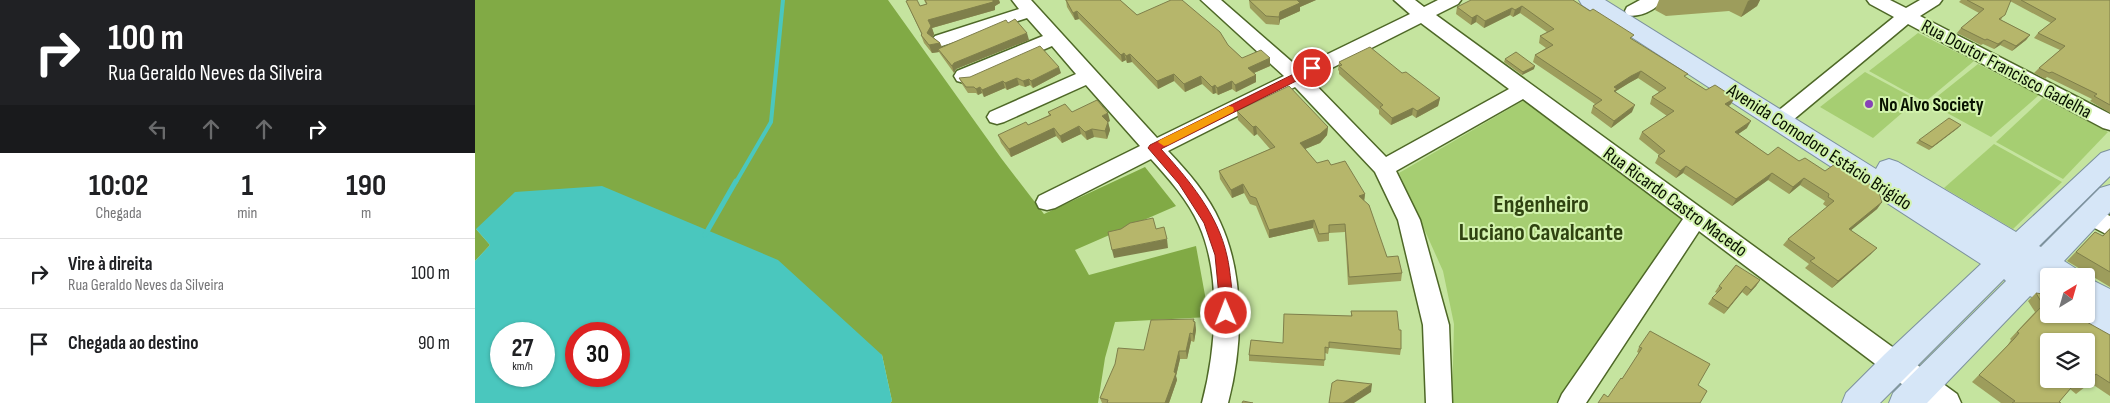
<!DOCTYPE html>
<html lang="pt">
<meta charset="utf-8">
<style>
:root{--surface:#fff;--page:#f6f6f6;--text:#202124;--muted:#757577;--line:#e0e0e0}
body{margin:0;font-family:"Sofia Sans Condensed",sans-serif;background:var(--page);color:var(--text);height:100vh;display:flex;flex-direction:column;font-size:19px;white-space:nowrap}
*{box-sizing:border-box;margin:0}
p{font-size:16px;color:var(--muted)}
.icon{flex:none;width:28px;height:28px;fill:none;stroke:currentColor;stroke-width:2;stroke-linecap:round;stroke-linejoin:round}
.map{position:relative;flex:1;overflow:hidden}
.sheet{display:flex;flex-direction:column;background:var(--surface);width:475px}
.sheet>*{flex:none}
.guide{background:#202124;color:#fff;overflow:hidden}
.needle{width:32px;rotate:37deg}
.tools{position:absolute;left:1565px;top:268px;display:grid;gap:10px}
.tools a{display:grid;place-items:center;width:55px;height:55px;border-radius:5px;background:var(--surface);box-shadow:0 1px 4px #0004;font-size:25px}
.speed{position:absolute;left:15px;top:322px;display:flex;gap:10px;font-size:25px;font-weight:700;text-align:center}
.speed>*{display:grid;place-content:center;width:65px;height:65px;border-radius:50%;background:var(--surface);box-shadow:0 1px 4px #0004;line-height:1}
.speed small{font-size:12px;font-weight:400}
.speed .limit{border:8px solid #d22;background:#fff;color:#111}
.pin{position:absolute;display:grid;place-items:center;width:42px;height:42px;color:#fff;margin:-21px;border:2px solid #fff;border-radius:50%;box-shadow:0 1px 5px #0007}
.me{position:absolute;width:55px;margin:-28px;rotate:359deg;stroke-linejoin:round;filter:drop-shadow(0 0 4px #0008)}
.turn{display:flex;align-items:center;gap:18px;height:105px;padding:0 25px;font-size:22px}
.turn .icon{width:65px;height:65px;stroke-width:2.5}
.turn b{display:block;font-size:35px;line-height:42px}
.lanes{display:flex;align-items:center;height:48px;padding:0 25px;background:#0003;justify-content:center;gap:25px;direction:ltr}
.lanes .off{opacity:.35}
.eta{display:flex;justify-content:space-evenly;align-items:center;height:85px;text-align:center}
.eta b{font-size:30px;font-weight:700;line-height:35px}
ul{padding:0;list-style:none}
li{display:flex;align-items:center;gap:15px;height:70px;padding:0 25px;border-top:1px solid var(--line)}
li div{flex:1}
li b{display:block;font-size:19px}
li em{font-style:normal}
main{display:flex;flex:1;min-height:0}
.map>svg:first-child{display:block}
.green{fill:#a6ce72}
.forest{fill:#81aa45}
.water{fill:#4ac7be;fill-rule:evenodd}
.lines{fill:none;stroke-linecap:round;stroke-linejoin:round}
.stream-far1{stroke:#4ac7be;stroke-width:4}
.stream{stroke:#4ac7be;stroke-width:5}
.minor-casing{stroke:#4e6827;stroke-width:3}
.major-casing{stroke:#7c919d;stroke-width:2}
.minor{fill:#fff;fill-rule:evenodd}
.major{fill:#d6e6f7;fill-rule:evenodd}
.wall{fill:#9d9d5c}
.shaded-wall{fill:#7f7f4b}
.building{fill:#b6b66b;stroke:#7f7f4b;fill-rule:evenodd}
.route{fill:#d93025;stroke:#8d1f18}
.slow{fill:#f59e0b}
.poi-dot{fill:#8743b7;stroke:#d2f2ac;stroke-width:2}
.labels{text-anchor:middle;stroke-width:4;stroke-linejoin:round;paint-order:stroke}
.street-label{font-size:19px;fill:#081200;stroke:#d2f2ac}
.poi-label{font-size:19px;font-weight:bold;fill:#081200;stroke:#d2f2ac;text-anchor:start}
.district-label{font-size:24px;font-weight:bold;fill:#2f4210;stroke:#d2f2ac}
</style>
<main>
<section class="sheet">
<div class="guide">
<div class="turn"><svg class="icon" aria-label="right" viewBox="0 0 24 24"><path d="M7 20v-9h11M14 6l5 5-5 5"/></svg><div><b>100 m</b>Rua Geraldo Neves da Silveira</div></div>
<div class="lanes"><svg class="icon off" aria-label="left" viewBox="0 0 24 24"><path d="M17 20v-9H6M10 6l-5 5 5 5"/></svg><svg class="icon off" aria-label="ahead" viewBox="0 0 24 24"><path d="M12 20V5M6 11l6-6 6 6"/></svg><svg class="icon off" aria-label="ahead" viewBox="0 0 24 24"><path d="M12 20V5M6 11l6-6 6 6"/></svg><svg class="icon" aria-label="right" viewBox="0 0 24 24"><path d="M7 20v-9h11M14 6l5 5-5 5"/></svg></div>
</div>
<div class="eta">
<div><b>10:02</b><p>Chegada</p></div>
<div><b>1</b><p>min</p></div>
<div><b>190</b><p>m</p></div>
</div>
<ul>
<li><svg class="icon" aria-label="right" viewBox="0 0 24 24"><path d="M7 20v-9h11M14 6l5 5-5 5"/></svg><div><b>Vire à direita</b><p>Rua Geraldo Neves da Silveira</p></div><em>100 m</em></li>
<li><svg class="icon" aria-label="arrive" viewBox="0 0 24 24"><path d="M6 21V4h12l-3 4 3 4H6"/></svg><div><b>Chegada ao destino</b></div><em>90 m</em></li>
</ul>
</section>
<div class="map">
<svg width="1635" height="403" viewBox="0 0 1635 403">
<rect width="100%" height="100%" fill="#c5e49f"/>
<g class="green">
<polygon points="1443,33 1499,61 1450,102 1394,71"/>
<polygon points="1503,64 1564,95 1516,137 1454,103"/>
<polygon points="1390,72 1442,100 1398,138 1345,107"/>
<polygon points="1568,98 1633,132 1588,179 1521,142"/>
<polygon points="1051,99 1208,217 1081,403 977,403 979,324 968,271 924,173"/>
<polygon points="1519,144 1587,182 1538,229 1469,188"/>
</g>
<polygon class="forest" points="0,0 413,0 526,158 569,214 670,167 701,206 600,250 614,275 721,246 734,317 640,322 630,358 623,403 415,403 417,401 407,355 1,229 15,245 0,261"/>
<path class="water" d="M127,186L303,260L407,355L417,401L415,403H0V261L15,245L1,229L40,192ZM26,334H69V376H26ZM101,334H144V376H101Z"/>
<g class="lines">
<polyline class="stream-far1" points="261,182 296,122 308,0"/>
<polyline class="stream" points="230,235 261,181"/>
<defs>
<g id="minor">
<path d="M537,0H556L682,138L809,76L726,0H746L824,68L935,14L919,0H940L949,7L963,0H986L983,4L961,15L1482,394L1486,403H1452L1224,231L1111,403H1083L1087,394L1208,219L1048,99L921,171L945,220L974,325L977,403H951L948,325L923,220L900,172L820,87L693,151C713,172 733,195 745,222C770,276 768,346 753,403H727C741,350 747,276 724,225C713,200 694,179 676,159L580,208L572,210L564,208L561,202L564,196L665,146L611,85L529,122L522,124L515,122L512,117L515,112L601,74L577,46L496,81L489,83L482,81L479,76L482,71L568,36L552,18L467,46L460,44L457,40L460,36L544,9ZM946,23L1034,89L911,157L835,79Z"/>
<path d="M1165,0H1188C1181,10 1164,18 1152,15L1150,11L1152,7Z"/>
<polygon points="1392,0 1415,0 1431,8 1445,0 1467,0 1464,4 1445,16 1635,114 1635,130 1628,128 1433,24 1312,125 1305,127 1298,125 1295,120 1298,115 1419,17 1395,4"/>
<polygon points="1616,207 1635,216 1635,236 1608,222 1605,216 1608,210"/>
</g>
<g id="major">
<polygon points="1104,0 1130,0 1401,169 1405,162 1414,159 1423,162 1541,232 1626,153 1635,150 1635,176 1564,246 1566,247 1625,188 1635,185 1635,212 1589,261 1600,268 1605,276 1574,276 1574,305 1555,296 1452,403 1414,403 1418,393 1531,281 1529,279 1405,403 1367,403 1371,393 1410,354 1506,264 1107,5"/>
<path d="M1611,277L1635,289V344C1619,339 1599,329 1592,314H1611Z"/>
</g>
</defs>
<use href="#minor" class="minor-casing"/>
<use href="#major" class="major-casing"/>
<use href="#minor" class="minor"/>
<use href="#major" class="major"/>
</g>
<g class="wall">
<polygon points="449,0 524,0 525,3 520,6 520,10 457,28 459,34 458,37 465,43 467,47 533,23 554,40 481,69 479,73 466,55 464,52 457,53 449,43 446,35 447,35 431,1 445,6 451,4"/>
<polygon points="590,0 645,0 662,15 753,45 767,58 795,58 795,66 779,73 781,75 781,82 761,92 757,89 743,95 741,93 738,94 727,84 710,92 699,81 683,89 657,62 652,63 651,60 647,62 604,19 600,20 592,7 591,1"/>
<polygon points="774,0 841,0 825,7 825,11 805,20 804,25 791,24 775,8"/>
<polygon points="1098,0 1158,40 1211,78 1231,90 1256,104 1254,106 1272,128 1263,134 1293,155 1324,161 1350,171 1407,202 1402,209 1376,230 1396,254 1357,288 1330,268 1334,264 1308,245 1313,239 1352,207 1348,204 1350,201 1325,185 1314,194 1293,180 1257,206 1208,173 1201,178 1180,163 1184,155 1164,139 1167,132 1192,116 1175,104 1177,97 1184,92 1163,78 1154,83 1141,91 1141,92 1157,112 1136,128 1116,113 1118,106 1120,104 1058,62 1060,55 1071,48 1064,43 1065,36 1072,32 1045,13 1038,17 1035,15 1009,28 1001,22 996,25 981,14 982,7"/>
<polygon points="1184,0 1285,0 1282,6 1266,17 1254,11 1191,16 1180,10"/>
<polygon points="1486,0 1635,0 1635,113 1615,101 1617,99 1572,77 1570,79 1559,73 1564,68 1585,50 1559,38 1563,33 1576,23 1535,1 1526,20 1555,35 1551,40 1537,51 1525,45 1519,49 1508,44 1506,45 1482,33 1486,28 1504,13 1484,2"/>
<polygon points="1030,59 1059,69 1047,75 1029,62"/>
<polygon points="864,62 927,73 965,98 963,106 941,118 937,115 916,125 904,114 904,110 864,74 864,71 863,70"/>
<polygon points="586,73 558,88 555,85 550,87 544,85 532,90 530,88 509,97 507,93 503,95 501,93 493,93 487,84 484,78"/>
<polygon points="762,111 853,127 852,135 845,143 830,149 842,163 856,165 890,194 889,201 912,257 927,273 926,281 873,285 870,232 854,233 854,241 843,242 838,228 794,238 781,206 775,204 769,193 757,198 745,179 744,171 795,149 782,134 779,136 763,120"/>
<polygon points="573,112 597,112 635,121 633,122 635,130 632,139 619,137 612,140 606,134 587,143 581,136 536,157 526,143 523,135 553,125 574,115"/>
<polygon points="1483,128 1454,150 1441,143 1444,140"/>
<polygon points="1635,228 1635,287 1592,261 1620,232 1627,236"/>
<polygon points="1285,280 1281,286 1272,296 1267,292 1249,314 1233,304 1237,298 1242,293 1240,292 1244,286"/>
<polygon points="1561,293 1635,341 1635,396 1614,382 1610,387 1601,394 1595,389 1584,402 1586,403 1526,403 1497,382 1532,346 1536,340 1535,339 1560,312 1553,301"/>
<polygon points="876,311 926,349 925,355 854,348 853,354 850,353 849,366 774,361 774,355 808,343 876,316"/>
<polygon points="719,321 720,322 721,330 719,342 716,341 712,359 705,359 701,376 702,380 694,403 627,403 625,398 669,350"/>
<polygon points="1164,347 1223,385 1133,397 1147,379 1164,353 1162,352"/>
</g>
<g class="shaded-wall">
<polygon points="518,0 524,0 525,3 520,6 520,10 457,28 459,34 456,41 452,33 453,20"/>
<polygon points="823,0 841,0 825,7 825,11 805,20 804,25 804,17 805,12"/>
<polygon points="1275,0 1285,0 1282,6 1266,17 1273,1"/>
<polygon points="1047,6 1045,13 1038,17 1040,10"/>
<polygon points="1037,8 1035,15 1009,28 1010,21"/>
<polygon points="602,11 604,19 600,20 598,13"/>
<polygon points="1002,15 1001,22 996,25 997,18"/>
<polygon points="552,33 554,40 481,69 479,73 477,66 479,63"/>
<polygon points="1555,35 1551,40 1537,51 1541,46"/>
<polygon points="1529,40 1525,45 1519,49 1523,44"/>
<polygon points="465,43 468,51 463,49 464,52 457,53 454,45"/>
<polygon points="649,53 651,60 647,62 646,55"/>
<polygon points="655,54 657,62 652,63 651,56"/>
<polygon points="795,58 795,66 774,75 773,68"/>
<polygon points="1060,66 1059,69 1047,75 1048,72"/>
<polygon points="584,67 586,73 558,88 556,81"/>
<polygon points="1166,71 1163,78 1154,83 1141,91 1139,96 1139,87 1156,76"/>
<polygon points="699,74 699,81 683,89 682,81"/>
<polygon points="781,75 781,82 761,92 760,85"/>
<polygon points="726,76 727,84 710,92 709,84"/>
<polygon points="542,78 544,85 532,90 530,83"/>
<polygon points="554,79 555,85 550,87 548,81"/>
<polygon points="528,81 530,88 509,97 507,90"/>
<polygon points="757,81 757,89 743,95 742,88"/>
<polygon points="740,85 741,93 738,94 737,87"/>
<polygon points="505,87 507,93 503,95 501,89"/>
<polygon points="965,98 963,106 941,118 942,111"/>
<polygon points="1260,98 1256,104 1247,111 1250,104"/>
<polygon points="1160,105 1157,112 1136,128 1139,121"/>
<polygon points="938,108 937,115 916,125 917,118"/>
<polygon points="633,113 635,121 629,124 627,116"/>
<polygon points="1276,121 1272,128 1256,139 1260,132"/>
<polygon points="633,122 635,130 632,139 630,131"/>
<polygon points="1486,125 1483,128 1454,150 1457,147"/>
<polygon points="604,126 606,134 587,143 585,136"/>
<polygon points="781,126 782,134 779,136 778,127"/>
<polygon points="853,127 852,135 845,143 825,151 825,143"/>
<polygon points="579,128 581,136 536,157 534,149"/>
<polygon points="617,129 619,137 612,140 610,132"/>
<polygon points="1211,166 1208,173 1201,178 1205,171"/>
<polygon points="1297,173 1293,180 1257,206 1261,199"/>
<polygon points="1329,178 1325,185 1314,194 1318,187"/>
<polygon points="768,184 769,193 757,198 756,190"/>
<polygon points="890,194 889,202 884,196"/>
<polygon points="1407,202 1402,209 1369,236 1374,229"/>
<polygon points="839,220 838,228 794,238 794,230"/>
<polygon points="692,239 693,248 639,258 637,250"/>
<polygon points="1402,248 1396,254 1357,288 1363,281"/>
<polygon points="1285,280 1281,286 1272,296 1276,290"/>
<polygon points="1271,286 1267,292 1249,314 1253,308"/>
<polygon points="719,319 719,326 720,322 721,330 719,342 718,334"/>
<polygon points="715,333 716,341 712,359 711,351"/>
<polygon points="704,351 705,359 701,376 702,380 694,403 690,403 699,372"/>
<polygon points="897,384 896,392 879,403 868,403"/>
</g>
<g class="building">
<polygon points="434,0 442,0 445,6 452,4 450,0 518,0 518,2 453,20 456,26 452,33 465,43 454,45 446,35 447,34 431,1"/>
<polygon points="591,0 645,0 662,15 696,0 707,0 745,32 753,45 767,58 786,50 795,58 773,68 781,75 760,85 757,81 742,88 740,85 737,87 726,76 709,84 699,74 682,81 655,54 651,56 649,53 646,55 602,11 598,13"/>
<polygon points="774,0 823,0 822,0 825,3 805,12 804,17 791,16"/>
<polygon points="996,0 1098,0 1115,11 1118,9 1159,35 1155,38 1213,74 1209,76 1231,90 1240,85 1260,98 1250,104 1276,121 1260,132 1293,155 1303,147 1324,161 1330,158 1350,171 1360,164 1403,189 1407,202 1374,229 1402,248 1363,281 1335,261 1340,258 1313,239 1359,201 1353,197 1354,194 1329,178 1318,187 1297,173 1261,199 1211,166 1205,171 1183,156 1190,151 1167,132 1199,111 1177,97 1191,88 1166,71 1156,76 1139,87 1142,89 1139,91 1160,105 1139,121 1118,106 1127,100 1060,55 1078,45 1065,36 1079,29 1047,6 1040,10 1037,8 1010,21 1002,15 997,18 982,7"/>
<polygon points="1492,0 1536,0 1530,15 1524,19 1555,35 1541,46 1529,40 1523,44 1512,39 1510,40 1486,28 1509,9"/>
<polygon points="1546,0 1635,0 1635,105 1619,96 1622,94 1577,72 1574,73 1564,68 1590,46 1563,33 1581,19"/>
<polygon points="540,19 552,33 479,63 477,66 463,49 531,20 533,23"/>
<polygon points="565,46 584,67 556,81 554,79 548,81 542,78 530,83 528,81 507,90 505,87 501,89 499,87 491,87 484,78 495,77"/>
<polygon points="895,47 927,73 931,72 965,98 942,111 938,108 917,118 905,107 908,105 864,66 867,65 864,62"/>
<polygon points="1041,52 1060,66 1048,72 1030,59"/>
<polygon points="814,86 853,127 845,134 825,143 842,163 853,160 856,165 870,161 890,194 884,196 894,205 912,257 923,256 927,273 874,277 870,224 854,225 854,233 844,234 839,220 794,230 781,198 775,196 768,184 756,190 744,171 800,147 781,126 778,127 762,111"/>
<polygon points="622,100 633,113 627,116 633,122 630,131 617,129 610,132 604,126 585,136 579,128 534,149 523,135 551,122 553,125 576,115 573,112 590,104 597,112"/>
<polygon points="1474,118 1486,125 1457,147 1444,140"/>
<polygon points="678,218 681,229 689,227 692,239 637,250 633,232 646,229 655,223"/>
<polygon points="1635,229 1635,272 1601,252 1620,232 1628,236"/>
<polygon points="1261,265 1285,280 1276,290 1271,286 1253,308 1237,298 1247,288 1244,286"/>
<path d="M1561,293L1568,294L1574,296V314H1601L1608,323L1610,321L1635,335V383L1621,374L1610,387L1602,381L1584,402L1586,403H1537L1540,401L1504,375L1539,339L1544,333L1542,332L1568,305ZM1574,341H1611V379H1574Z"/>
<polygon points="876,311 922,311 924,330 926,330 926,349 854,342 854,348 850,347 850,360 774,355 776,340 808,343 809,314 877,316"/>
<polygon points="719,319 718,321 720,322 718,334 715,333 711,351 704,351 699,372 701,373 690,403 632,403 633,400 625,398 640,364 643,348 669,350 676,320"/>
<polygon points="1175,331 1235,364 1223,385 1232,391 1225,403 1123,403 1129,394 1133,397 1146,378 1147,379 1167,348 1164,347"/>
<polygon points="862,380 897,384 868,403 854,403 857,383"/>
<polygon points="768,401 778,403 767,403"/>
</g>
<path class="route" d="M837,65L841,66V71L686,149C713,179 743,214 752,256C754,264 755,274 756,282C757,293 760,307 755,317L751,318L746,317L740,255L729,223L704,184L673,148L675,145Z"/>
<polygon class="slow" points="754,106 758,107 759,110 758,112 693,145 689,146 683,142 685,140"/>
<circle class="poi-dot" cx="1394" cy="104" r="5"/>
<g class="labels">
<g class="street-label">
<text transform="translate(1532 68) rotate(28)" y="7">Rua Doutor Francisco Gadelha</text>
<text transform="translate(1345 146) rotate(33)" y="7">Avenida Comodoro Estácio Brigido</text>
<text transform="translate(1201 201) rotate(36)" y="7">Rua Ricardo Castro Macedo</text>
</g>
<g class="poi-label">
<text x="1404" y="111">No Alvo Society</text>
</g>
<g class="district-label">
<text x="1066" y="212">Engenheiro<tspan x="1066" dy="28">Luciano Cavalcante</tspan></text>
</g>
</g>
</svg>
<div class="tools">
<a><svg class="needle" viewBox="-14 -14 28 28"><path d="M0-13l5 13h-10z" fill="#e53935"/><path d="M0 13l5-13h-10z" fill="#757577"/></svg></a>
<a><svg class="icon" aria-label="layers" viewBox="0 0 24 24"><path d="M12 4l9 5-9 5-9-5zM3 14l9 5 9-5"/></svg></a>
</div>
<div class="speed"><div>27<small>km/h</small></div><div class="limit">30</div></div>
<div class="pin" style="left:837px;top:68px;background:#d93025"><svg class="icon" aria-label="arrive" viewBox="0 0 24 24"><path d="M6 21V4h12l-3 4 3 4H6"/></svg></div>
<svg class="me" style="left:751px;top:313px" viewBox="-20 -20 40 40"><circle r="17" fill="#d93025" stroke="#fff" stroke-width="3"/><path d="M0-11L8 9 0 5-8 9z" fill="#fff"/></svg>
</div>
</main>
